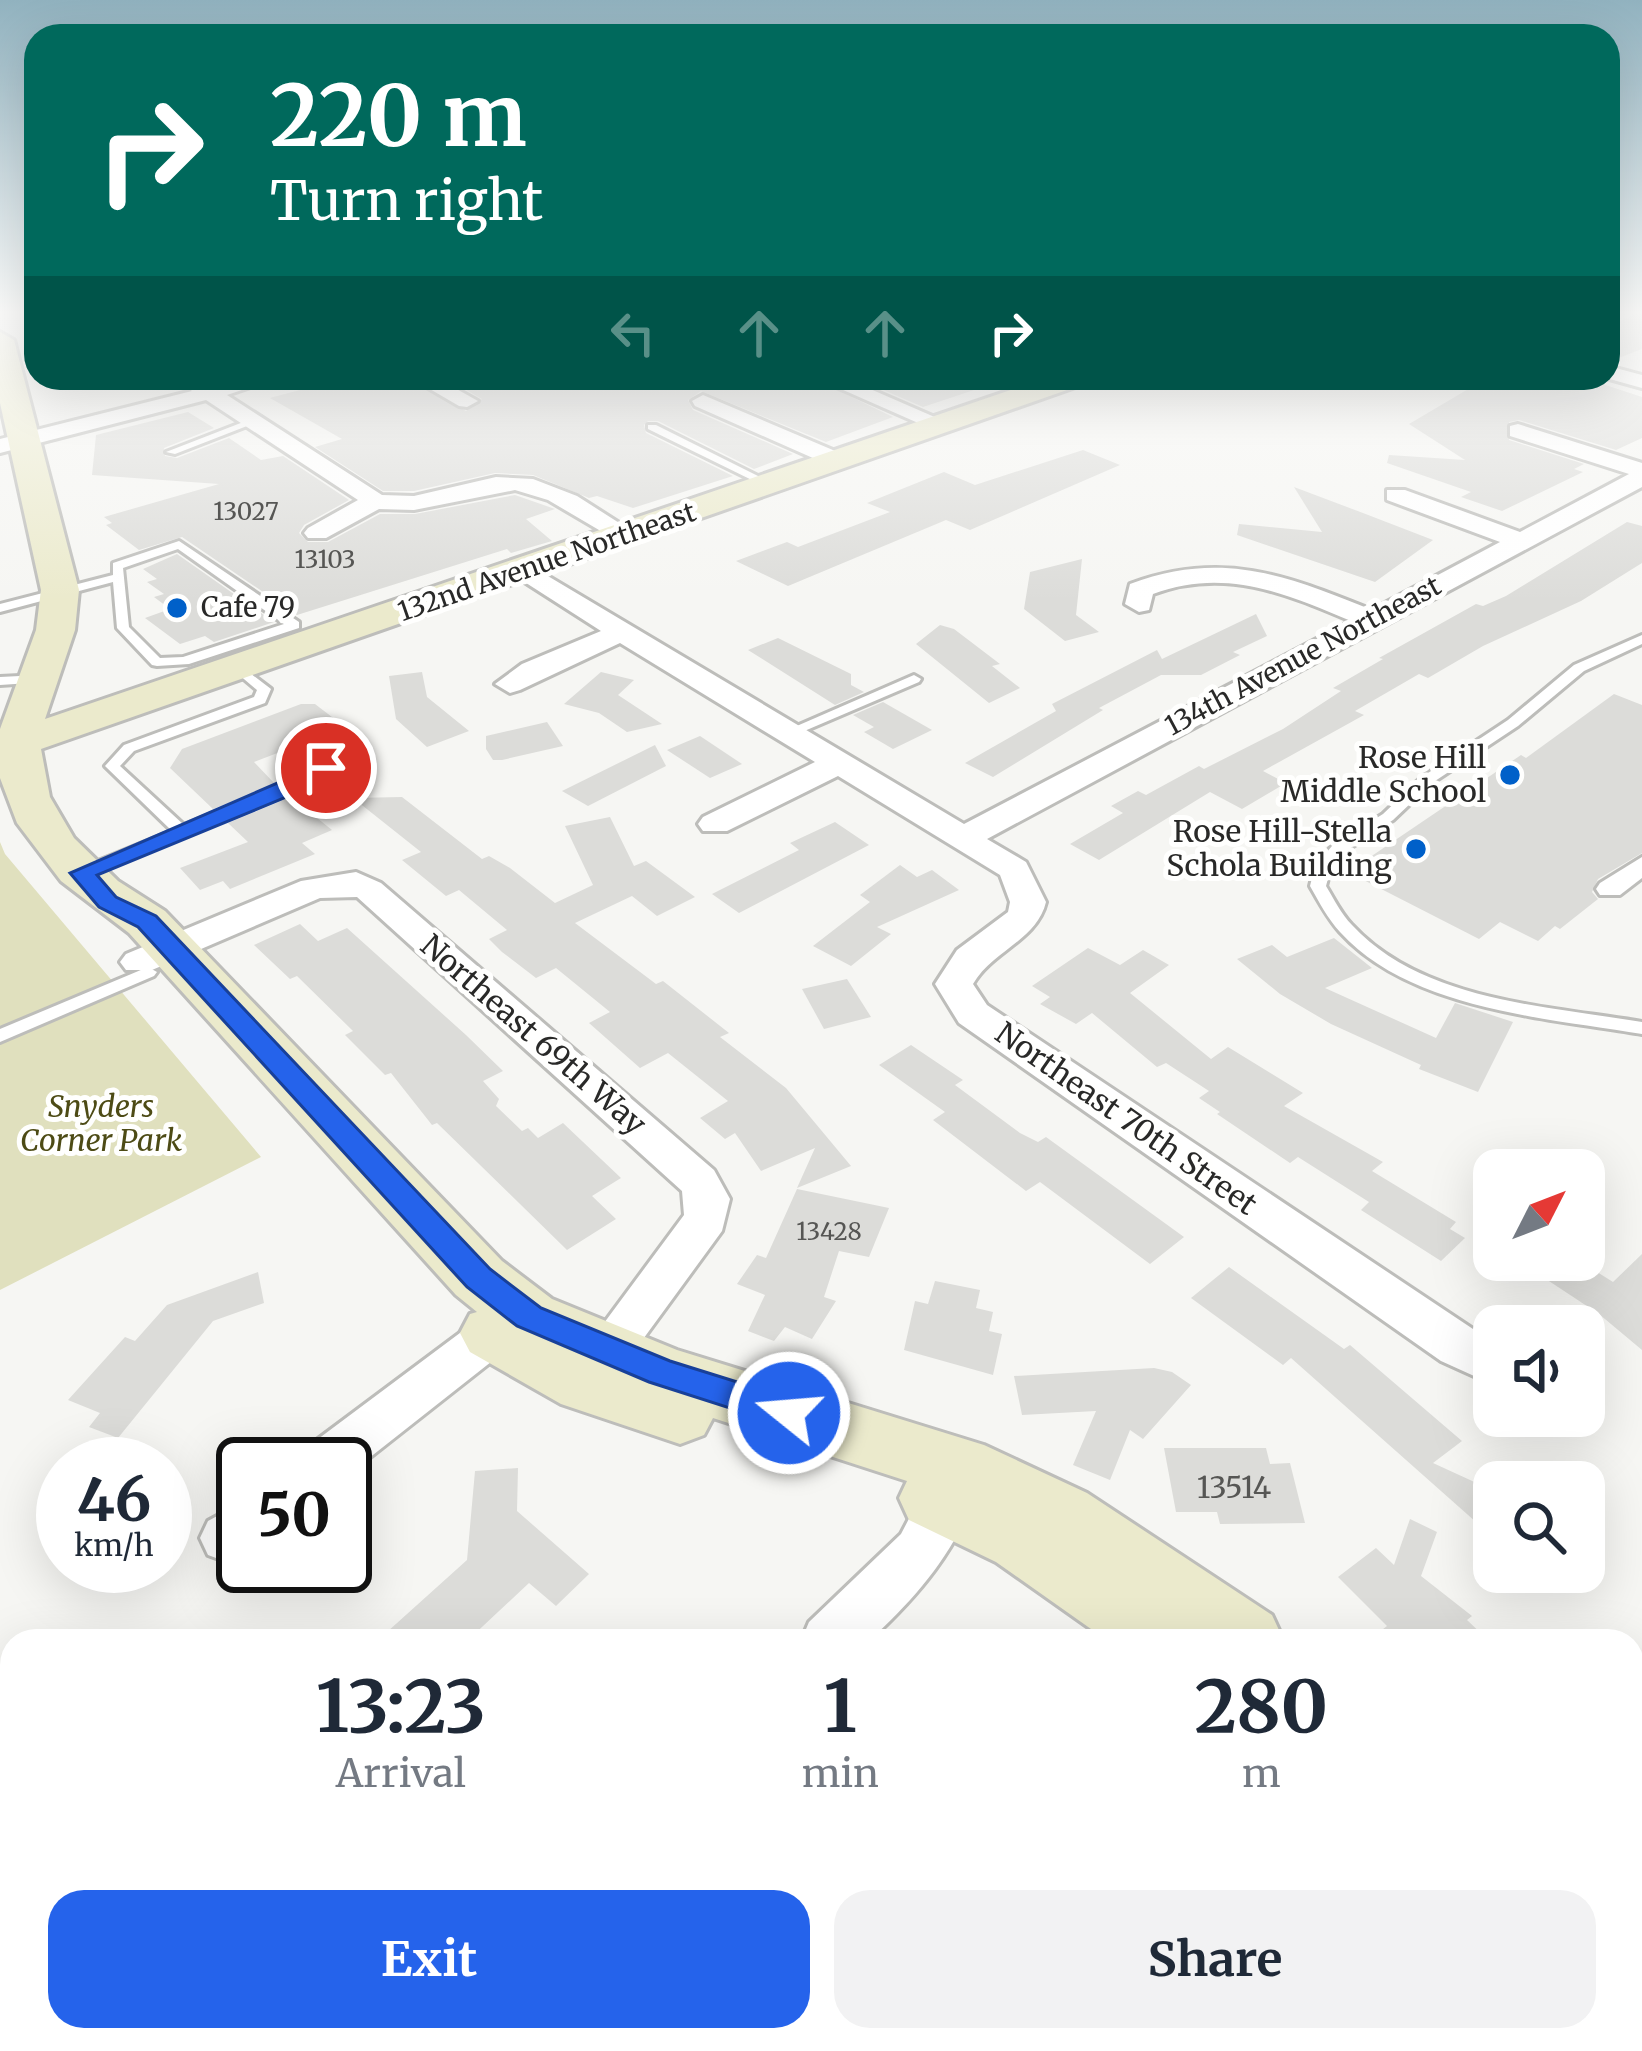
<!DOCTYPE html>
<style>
:root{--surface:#fff;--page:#f2f2f3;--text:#1f2937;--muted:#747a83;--accent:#2563eb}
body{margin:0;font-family:Merriweather,serif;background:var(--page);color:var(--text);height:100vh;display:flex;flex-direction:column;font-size:45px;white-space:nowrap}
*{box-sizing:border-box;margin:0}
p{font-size:39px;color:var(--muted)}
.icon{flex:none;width:66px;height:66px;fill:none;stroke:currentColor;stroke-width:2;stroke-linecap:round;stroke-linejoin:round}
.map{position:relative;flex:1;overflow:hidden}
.drawer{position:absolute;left:0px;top:1629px;width:1644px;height:423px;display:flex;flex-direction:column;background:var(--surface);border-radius:36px 36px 0 0;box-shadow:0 12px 48px #0002}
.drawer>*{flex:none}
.guide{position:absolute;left:24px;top:24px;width:1596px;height:366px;border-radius:36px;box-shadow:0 12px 48px #0002;background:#00695c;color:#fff;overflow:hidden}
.needle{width:78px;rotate:48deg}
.fabs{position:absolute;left:1473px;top:1149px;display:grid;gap:24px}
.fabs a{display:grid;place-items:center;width:132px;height:132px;border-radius:24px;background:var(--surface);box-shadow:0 12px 48px #0002;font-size:60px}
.speed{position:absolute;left:36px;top:1437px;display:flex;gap:24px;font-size:60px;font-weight:700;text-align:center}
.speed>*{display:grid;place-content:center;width:156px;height:156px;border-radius:50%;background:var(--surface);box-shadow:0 12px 48px #0002;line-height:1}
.speed small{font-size:30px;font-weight:400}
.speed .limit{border:6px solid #111;border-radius:18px;background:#fff;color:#111}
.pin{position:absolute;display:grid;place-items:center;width:102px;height:102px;color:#fff;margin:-51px;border:6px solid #fff;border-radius:50%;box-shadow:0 3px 12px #0007}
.me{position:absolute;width:132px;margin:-66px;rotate:287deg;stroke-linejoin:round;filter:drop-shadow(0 0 9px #0008)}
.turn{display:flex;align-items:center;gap:42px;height:252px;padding:0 48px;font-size:54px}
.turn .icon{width:156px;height:156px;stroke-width:2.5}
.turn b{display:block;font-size:84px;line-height:102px}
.lanes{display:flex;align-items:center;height:114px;padding:0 48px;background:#0003;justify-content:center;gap:60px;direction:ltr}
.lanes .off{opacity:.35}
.eta{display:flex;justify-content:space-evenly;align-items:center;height:204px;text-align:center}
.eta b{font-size:72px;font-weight:700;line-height:84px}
.button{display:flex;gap:24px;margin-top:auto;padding:24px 48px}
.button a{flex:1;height:138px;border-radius:36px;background:var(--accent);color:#fff;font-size:48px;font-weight:700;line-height:138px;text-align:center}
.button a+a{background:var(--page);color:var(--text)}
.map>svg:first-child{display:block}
.green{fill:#e0e0be}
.building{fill:#dcdcd9}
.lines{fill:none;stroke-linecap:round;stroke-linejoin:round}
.service-casing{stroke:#bdbdba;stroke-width:6}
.pedestrian-casing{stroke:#bdbdba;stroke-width:6}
.minor-casing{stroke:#bdbdba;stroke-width:6}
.secondary-casing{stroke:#bdbdba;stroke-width:6}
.service{fill:#fff;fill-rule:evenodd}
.pedestrian{fill:#fff;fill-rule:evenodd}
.minor{fill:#fff;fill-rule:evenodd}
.secondary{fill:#ebeacc;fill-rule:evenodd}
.route{fill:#2563eb;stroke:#184099;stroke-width:3}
.poi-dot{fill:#0060c9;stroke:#fffffe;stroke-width:4.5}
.labels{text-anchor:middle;stroke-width:10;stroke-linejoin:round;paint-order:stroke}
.number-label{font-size:24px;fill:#565654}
.far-street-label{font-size:27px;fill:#292928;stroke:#fffffe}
.far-poi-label{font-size:27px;fill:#292928;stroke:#fffffe;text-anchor:start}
.poi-label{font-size:30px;fill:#292928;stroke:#fffffe;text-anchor:end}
.street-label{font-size:30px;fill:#292928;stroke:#fffffe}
.park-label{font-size:30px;font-style:italic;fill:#4d4b15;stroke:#fffffe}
.near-number-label{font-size:30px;fill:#565654}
</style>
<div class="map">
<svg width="1642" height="2051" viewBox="0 0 1642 2051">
<rect width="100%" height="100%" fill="#f6f6f3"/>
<polygon class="green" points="0,842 5,854 261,1157 0,1290"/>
<g class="building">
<polygon points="1635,314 1642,314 1642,349 1608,362 1608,327"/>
<polygon points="345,378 407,378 466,411 482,399 446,378 812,378 893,417 826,442 701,391 688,400 693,410 793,454 754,469 658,421 648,421 644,425 646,433 733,476 633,508 597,496 589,498 533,475 495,473 414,491 383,491 315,447 342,439 270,398"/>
<polygon points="856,378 994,378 995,383 923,407"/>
<polygon points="1487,378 1584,378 1642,397 1642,438 1616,450 1519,420 1509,422 1509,440 1584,464 1574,469 1583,472 1502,511 1461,497 1471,492 1387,463 1389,455 1465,460 1409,424"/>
<polygon points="188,412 214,428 164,448 165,456 177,458 229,438 261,460 283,456 349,500 304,525 299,533 308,542 328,542 380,514 415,514 515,495 555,509 526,519 552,541 511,553 507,549 297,615 182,537 139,550 106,525 112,523 104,517 219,484 92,475 96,435"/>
<polygon points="1083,450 1120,465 970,530 946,520 788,586 736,561 787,542 798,547 890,512 867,503 944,472 975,485"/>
<polygon points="1294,487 1363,513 1433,540 1375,582 1237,535 1239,524 1322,532"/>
<polygon points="1627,522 1642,526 1642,563 1581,601 1483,646 1428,678 1419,674 1355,711 1364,715 1263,771 1286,783 1242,809 1210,792 1099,860 1070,844 1123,813 1111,806 1138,791 1146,795 1199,766 1204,769 1283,729 1341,691 1333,688 1383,659 1379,658 1476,604 1483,606 1506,596"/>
<polygon points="177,554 274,622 214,642 205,636 180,644 145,618 170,609 154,597 164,594 147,582 157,579 143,569"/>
<polygon points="1082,559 1076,615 1099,632 1065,641 1024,609 1030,572"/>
<polygon points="1256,614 1267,636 1233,652 1240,655 1201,675 1161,675 1099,708 1103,710 993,777 965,763 1056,711 1052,704 1157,650 1162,659"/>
<polygon points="940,625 954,629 1000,664 992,666 1020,688 989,703 916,644"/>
<polygon points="778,638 851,674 851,685 864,692 835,705 748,650"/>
<polygon points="422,672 427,697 469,731 427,747 396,719 389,676"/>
<polygon points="601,672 634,680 618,695 662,724 627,732 599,713 564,704"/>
<polygon points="1614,694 1642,705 1642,853 1598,879 1592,892 1598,899 1560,929 1555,926 1538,941 1500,922 1479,939 1348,872 1521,755 1526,758"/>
<polygon points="883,702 932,730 893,749 864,732 874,727 853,715"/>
<polygon points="301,704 315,704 345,727 254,762 275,784 213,809 170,768 182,749"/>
<polygon points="547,722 563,746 502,760 493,760 486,749 486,736"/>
<polygon points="700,736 742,764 710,778 667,750"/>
<polygon points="655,745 666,766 588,806 562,791"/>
<polygon points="291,797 332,830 302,843 315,854 230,889 223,881 200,890 180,868 248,842 228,823"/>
<polygon points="402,797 482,859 489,856 510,868 555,903 593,885 565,826 610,817 634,866 646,861 695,897 657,916 632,896 575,923 656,984 663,981 729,1033 720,1037 786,1088 851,1166 797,1188 815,1148 761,1171 735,1133 725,1139 700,1118 728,1101 668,1053 640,1068 589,1023 610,1012 556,968 536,978 502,952 489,939 507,930 459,890 446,896 402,860 421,852 353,798"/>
<polygon points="835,822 869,845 739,913 712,894 799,850 790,843"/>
<polygon points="900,865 917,877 932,870 959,890 877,927 891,934 851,966 813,946 870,902 860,895"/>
<polygon points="300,924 318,941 347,928 466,1035 503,1071 483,1081 499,1099 496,1106 522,1131 528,1128 538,1138 563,1123 621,1178 592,1196 616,1219 567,1250 437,1123 432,1125 391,1073 385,1075 345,1035 353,1031 297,976 290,979 254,945"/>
<polygon points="1334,938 1372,968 1325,988 1436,1038 1455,1003 1513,1022 1478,1092 1419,1069 1421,1065 1331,1024 1280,994 1237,959 1272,945 1287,957"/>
<polygon points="1088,948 1120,965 1143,950 1169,965 1130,993 1211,1059 1228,1047 1303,1093 1284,1106 1383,1162 1372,1171 1456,1222 1450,1229 1465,1238 1441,1261 1361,1210 1369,1202 1298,1157 1290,1163 1217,1114 1220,1112 1199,1098 1209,1091 1166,1063 1157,1067 1092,1013 1076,1024 1040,1004 1050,997 1032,986"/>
<polygon points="847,979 871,1017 824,1029 802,989"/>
<polygon points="911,1045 963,1080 955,1085 1020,1133 1038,1142 1046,1137 1184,1237 1150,1264 1040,1182 1026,1191 933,1120 945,1112 879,1065"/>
<polygon points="797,1189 889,1208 869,1257 839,1251 824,1297 836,1301 812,1339 785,1327 774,1341 748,1331 765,1295 737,1284 757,1255 766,1258"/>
<polygon points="1642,1254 1642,1350 1599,1314 1517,1260 1578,1260 1613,1282"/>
<polygon points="1229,1267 1344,1349 1350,1345 1462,1441 1433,1463 1494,1491 1494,1538 1291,1358 1283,1365 1191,1298"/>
<polygon points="258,1272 264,1303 213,1321 118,1438 89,1427 100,1413 68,1400 125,1337 135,1341 167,1305"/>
<polygon points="935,1281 980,1290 976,1308 993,1312 989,1331 1002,1334 993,1375 904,1350 915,1301 928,1304"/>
<polygon points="1154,1368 1172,1372 1191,1385 1143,1439 1130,1430 1110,1480 1073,1465 1096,1411 1022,1415 1014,1376"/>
<polygon points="1164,1448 1266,1448 1270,1464 1290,1463 1305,1523 1220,1524 1217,1512 1176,1512"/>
<polygon points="518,1468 517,1511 589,1574 556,1606 529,1583 467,1641 377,1641 467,1560 475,1471"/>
<polygon points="1410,1519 1437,1532 1421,1576 1472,1616 1467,1620 1489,1641 1368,1641 1387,1626 1338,1577 1376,1548 1394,1565"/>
</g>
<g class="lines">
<defs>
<g id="service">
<polygon points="251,419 260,421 175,454 166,452"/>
<polygon points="648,425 656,425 776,485 766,487 648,429"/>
<path d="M179,541L299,622V628L189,664L157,666L152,665L117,628L113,582L0,612V604L113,575V563ZM178,549L284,624L183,657L160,658L129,627L123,568Z"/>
<path d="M1642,635V644L1584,671L1518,726L1432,783L1393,820L1344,852L1331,867L1326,886C1334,899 1341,914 1352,925C1422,1001 1546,1006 1642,1022V1034C1546,1018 1409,1009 1340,932C1328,919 1319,902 1310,886L1315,866L1332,846L1383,814L1422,777L1508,720L1574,665Z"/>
<polygon points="238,664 271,689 265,703 134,751 120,766 184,825 288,783 353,747 363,747 363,753 298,789 88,876 76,876 74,873 76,870 172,831 105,766 124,745 254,697 257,690 231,668"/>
<polygon points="40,675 45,676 45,682 0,685 0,677"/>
<polygon points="914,675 921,679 919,682 795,735 790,736 783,732"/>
<polygon points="148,967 157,972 154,976 0,1042 0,1029"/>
</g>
<polygon id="pedestrian" points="1642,857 1642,878 1620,895 1600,895 1596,889 1600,883"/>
<g id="minor">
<polygon points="1608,366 1642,375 1642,388 1606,378"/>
<polygon points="177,378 201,378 213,385 242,378 277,378 227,395 382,495 414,496 496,477 533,479 577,496 638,535 625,543 616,540 548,500 515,490 414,510 379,509 326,538 308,538 304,533 308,528 358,500 206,400 0,453 0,439 192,391"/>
<polygon points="411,378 437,378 478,401 467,407 459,406"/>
<polygon points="816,378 845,378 953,425 942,432 934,430"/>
<polygon points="703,395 847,456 851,461 839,468 831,466 695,406 692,401"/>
<path d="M1518,424L1642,463V487L987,839L1026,862L1046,902C1037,940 992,951 973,984L987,1005L1494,1343V1385L1441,1361L959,1023L935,984L957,950L1008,912L1010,902L1000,875L838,776L727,831H703L698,824L703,817L815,762L620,643L520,690L510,693L495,684L522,664L601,631L509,572L522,564L531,566L964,824L1351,621C1285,593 1224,567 1153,594L1149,610L1139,612L1125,604L1130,584C1222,550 1285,575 1372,610L1500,542L1387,500V490H1405L1520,532L1629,474L1510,436V426Z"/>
<polygon points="356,872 381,883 714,1170 730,1199 722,1231 611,1383 594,1389 577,1383 570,1369 684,1215 682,1191 357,897 320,898 152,970 126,970 120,962 126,954 301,881"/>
<polygon points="493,1315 510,1321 517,1334 510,1347 345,1477 345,1464 298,1464 306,1448 476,1321"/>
<path d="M954,1461L972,1467L980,1483C958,1549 919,1595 869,1641H801L809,1622L901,1534L936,1467Z"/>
<polygon points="243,1502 243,1556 227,1562 208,1555 200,1538 208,1521"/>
<polygon points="1632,2012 1642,2016 1642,2051 1583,2051 1585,2040 1632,2040"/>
</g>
<g id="secondary">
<polygon points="0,332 14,340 79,590 75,630 45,719 1046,378 1089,378 1084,384 41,749 50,797 74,838 118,881 165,911 502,1261 552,1299 677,1350 984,1445 1087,1493 1272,1615 1284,1641 1108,1641 996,1562 909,1520 899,1498 907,1481 713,1418 704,1435 680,1444 561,1404 470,1352 460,1333 470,1314 477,1312 456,1295 129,933 61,881 17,823 0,778 0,729 36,630 41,590 0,403"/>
<polygon points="1632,1867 1642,1871 1642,2020 1632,2016"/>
</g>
</defs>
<use href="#service" class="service-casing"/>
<use href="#pedestrian" class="pedestrian-casing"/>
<use href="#minor" class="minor-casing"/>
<use href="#secondary" class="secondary-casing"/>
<use href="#service" class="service"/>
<use href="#pedestrian" class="pedestrian"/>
<use href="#minor" class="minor"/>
<use href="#secondary" class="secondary"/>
</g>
<linearGradient id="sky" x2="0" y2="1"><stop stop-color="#91b2bf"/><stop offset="0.52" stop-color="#fbfbfa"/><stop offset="1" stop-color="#fbfbfa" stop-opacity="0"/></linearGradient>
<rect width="1642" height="601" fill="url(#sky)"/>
<polygon class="route" points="326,762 337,768 334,773 301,791 97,875 116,897 156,916 490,1269 541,1308 670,1361 801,1402 806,1413 801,1423 789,1427 649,1382 517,1326 467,1287 138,927 99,907 70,873"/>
<g class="poi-dot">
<circle cx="177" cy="608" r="12"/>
<circle cx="1510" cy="775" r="12"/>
<circle cx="1416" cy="849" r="12"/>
</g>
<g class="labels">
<g class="number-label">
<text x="246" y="520">13027</text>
<text x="325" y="568">13103</text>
<text x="829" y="1240">13428</text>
</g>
<g class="far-street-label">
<text transform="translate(547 562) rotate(-19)" y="9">132nd Avenue Northeast</text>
<text transform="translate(1303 656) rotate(-28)" y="9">134th Avenue Northeast</text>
</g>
<g class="far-poi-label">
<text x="201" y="617">Cafe 79</text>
</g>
<g class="poi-label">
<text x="1486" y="768">Rose Hill<tspan x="1486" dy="34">Middle School</tspan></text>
<text x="1392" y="842">Rose Hill-Stella<tspan x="1392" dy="34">Schola Building</tspan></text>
</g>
<g class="street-label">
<text transform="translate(533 1035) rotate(41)" y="10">Northeast 69th Way</text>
<text transform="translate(1126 1119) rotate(35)" y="10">Northeast 70th Street</text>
</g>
<g class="park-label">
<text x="101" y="1117">Snyders<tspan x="101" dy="34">Corner Park</tspan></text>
</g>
<g class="near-number-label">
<text x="1234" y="1498">13514</text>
</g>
</g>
</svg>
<div class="fabs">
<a><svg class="needle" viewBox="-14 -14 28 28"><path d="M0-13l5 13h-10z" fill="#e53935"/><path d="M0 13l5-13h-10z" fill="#747a83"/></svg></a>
<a><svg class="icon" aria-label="sound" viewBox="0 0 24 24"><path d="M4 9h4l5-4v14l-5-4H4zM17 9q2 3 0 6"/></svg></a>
<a><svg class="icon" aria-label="search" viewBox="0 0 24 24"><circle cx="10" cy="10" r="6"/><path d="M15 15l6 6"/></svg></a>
</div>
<div class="speed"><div>46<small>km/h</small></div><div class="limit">50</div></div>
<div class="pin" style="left:326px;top:768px;background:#d93025"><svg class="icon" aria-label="arrive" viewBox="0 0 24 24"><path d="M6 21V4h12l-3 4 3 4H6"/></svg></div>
<svg class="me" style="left:789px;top:1413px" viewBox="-20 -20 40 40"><circle r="17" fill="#2563eb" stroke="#fff" stroke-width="3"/><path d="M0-11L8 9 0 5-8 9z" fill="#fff"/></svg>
<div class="guide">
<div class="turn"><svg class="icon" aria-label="right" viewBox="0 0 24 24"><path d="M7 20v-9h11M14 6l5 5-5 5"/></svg><div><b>220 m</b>Turn right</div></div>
<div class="lanes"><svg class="icon off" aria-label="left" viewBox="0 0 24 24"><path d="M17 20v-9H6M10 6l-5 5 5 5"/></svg><svg class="icon off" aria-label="ahead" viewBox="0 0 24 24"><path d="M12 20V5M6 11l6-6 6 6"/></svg><svg class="icon off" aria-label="ahead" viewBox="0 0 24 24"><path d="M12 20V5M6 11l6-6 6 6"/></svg><svg class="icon" aria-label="right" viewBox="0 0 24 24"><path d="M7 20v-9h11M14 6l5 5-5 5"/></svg></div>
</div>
<section class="drawer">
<div class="eta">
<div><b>13:23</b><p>Arrival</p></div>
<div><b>1</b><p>min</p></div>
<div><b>280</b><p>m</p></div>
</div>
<div class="button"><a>Exit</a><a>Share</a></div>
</section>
</div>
